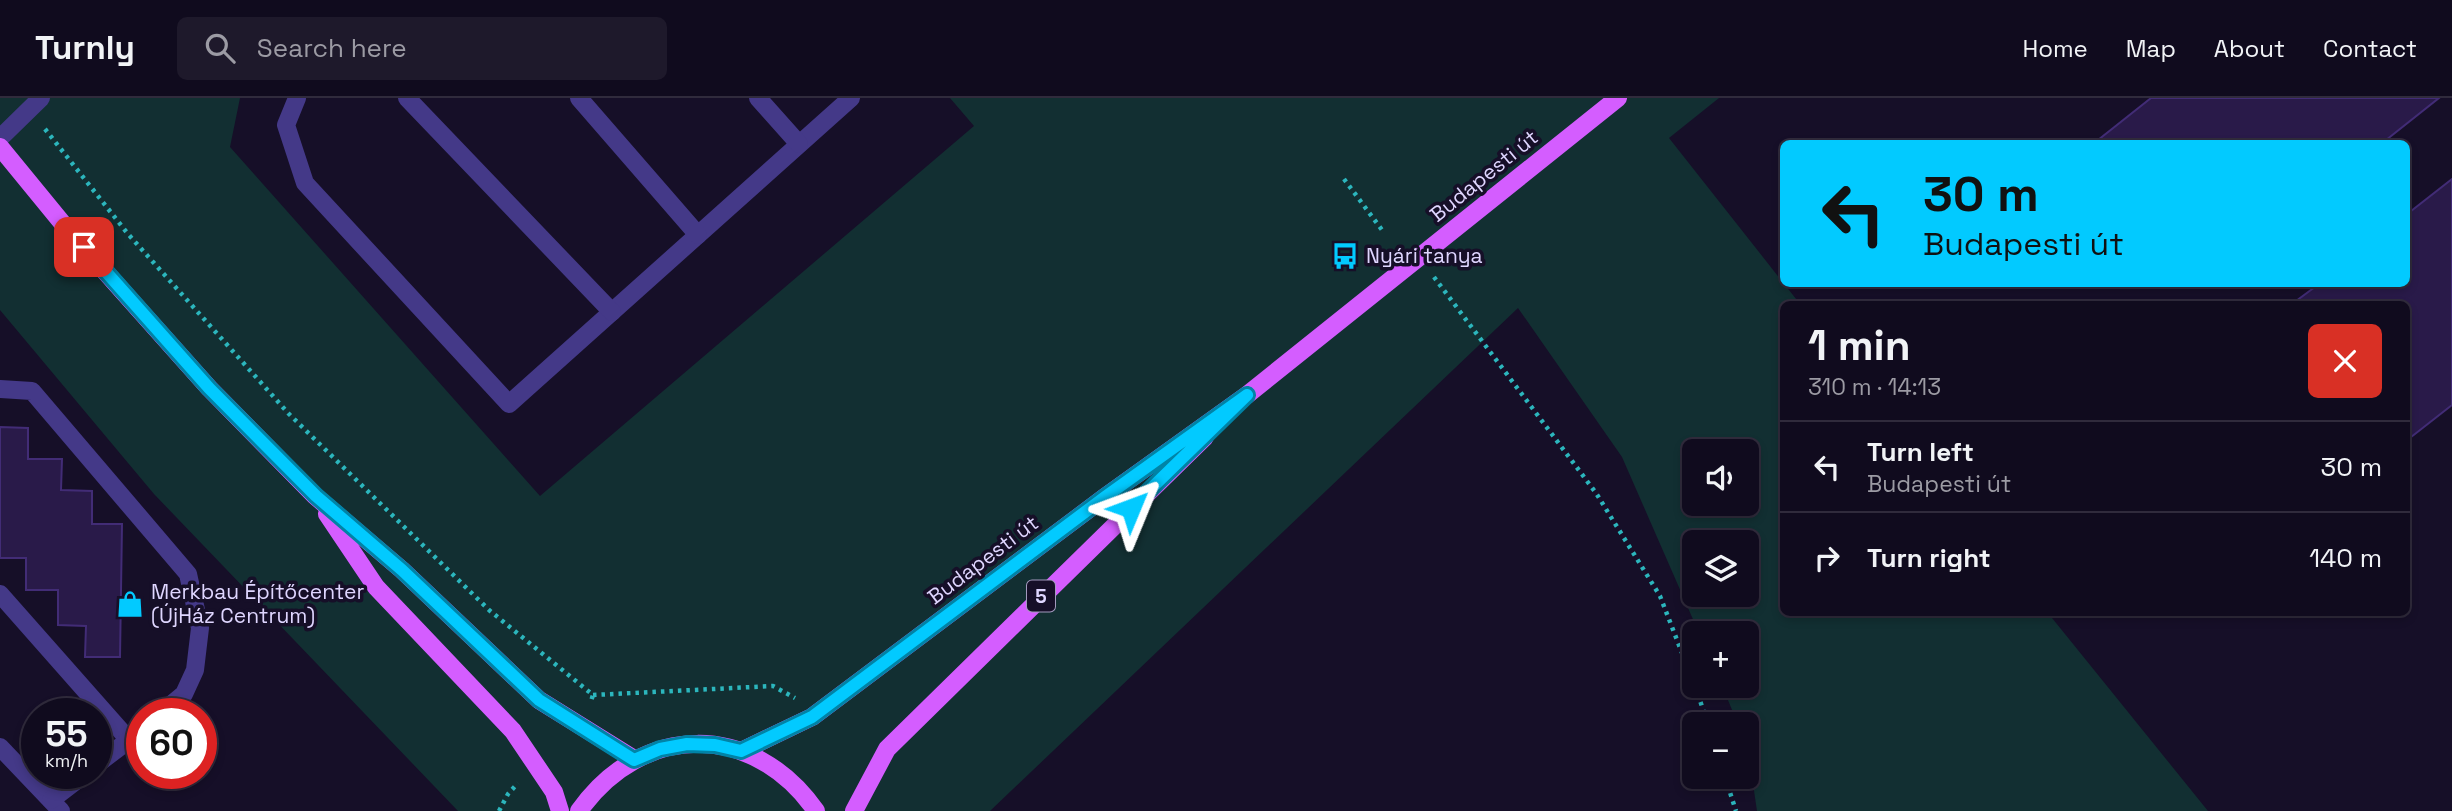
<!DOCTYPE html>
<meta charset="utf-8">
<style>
:root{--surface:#100b1e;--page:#1e192b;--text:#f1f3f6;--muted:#9c9ba4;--line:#302b3c}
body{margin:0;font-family:"Space Grotesk",sans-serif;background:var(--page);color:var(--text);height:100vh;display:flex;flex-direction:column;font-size:26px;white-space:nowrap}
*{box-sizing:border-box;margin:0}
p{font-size:23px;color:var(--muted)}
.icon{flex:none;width:38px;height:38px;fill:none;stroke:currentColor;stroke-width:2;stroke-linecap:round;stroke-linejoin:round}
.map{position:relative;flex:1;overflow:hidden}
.sheet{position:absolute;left:1780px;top:203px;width:630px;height:315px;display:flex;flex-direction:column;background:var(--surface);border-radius:10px;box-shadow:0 4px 10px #0003,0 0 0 2px var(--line)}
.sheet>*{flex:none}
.banner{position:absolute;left:1780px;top:42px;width:630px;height:147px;border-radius:10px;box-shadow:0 4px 10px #0003,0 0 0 2px var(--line);background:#02caff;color:#111;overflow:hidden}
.controls{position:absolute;left:1682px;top:341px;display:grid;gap:14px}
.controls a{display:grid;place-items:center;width:77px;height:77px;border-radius:10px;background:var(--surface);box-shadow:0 4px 10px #0003,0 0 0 2px var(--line);font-size:35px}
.speed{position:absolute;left:21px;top:600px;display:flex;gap:14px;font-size:35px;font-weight:700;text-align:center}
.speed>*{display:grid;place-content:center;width:91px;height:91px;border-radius:50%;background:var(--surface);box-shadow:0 4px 10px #0003,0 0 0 2px var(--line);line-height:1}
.speed small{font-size:18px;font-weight:400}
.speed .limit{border:10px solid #d22;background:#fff;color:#111}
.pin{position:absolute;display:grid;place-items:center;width:60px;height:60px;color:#fff;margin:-30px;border-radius:14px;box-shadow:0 4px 10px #0006}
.me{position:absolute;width:77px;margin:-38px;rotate:46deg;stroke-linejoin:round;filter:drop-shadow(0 0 5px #0008)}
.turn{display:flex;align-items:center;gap:24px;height:147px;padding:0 28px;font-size:32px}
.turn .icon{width:91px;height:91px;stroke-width:2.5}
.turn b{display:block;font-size:49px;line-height:60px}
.round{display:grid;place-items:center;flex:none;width:74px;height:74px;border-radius:10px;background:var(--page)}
.summary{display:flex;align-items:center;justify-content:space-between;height:119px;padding:0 28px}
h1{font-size:42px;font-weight:600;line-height:52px}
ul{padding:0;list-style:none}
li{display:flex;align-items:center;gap:21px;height:91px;padding:0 28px;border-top:2px solid var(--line)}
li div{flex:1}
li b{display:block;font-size:26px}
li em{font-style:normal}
header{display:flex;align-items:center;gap:42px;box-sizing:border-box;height:98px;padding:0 35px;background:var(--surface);border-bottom:2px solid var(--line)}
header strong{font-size:33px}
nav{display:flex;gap:38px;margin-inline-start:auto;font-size:24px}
.search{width:490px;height:63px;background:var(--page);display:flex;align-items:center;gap:18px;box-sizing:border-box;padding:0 24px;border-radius:10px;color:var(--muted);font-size:26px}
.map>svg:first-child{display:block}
.green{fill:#122f32;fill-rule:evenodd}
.building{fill:#291a49;stroke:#422c76;stroke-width:2}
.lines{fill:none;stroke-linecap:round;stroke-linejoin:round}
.path{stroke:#2cb6bd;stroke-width:4.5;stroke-dasharray:3.5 5;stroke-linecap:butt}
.service{stroke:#443988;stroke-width:18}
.minor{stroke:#443988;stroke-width:18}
.primary{stroke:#d45dff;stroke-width:18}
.route-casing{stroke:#0183a6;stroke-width:18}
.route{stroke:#02caff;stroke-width:12}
.labels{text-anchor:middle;stroke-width:7;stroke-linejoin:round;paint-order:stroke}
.shield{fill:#160f28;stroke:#a39abe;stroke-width:2}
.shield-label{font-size:19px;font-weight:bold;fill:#dfd6ff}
.street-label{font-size:21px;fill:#dfd6ff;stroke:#160f28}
.poi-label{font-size:21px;fill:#dfd6ff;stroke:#160f28;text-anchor:start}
</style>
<header>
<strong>Turnly</strong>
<div class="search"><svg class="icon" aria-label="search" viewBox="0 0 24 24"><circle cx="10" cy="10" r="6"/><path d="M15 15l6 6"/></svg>Search here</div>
<nav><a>Home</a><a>Map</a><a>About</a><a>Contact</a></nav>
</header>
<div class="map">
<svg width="2452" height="713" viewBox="0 0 2452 713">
<rect width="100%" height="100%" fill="#160f28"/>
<path class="green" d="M0,0H240L230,49L540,398L974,28L950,0H1719L1669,40L1800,206H1783V514L2048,515L2208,713H1757L1747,645L1746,626H1738L1722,588H1746V536L1699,535L1622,359L1518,210L990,713H458L154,396L0,212ZM1694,354H1746V406H1694ZM1694,444H1746V497H1694Z"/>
<g class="building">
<polygon points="2151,0 2439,0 2381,46 2093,46"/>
<polygon points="2452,81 2452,307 2406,343 2406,206 2292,206 2319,186 2406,186 2406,117"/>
<polygon points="0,329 28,330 28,361 62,361 61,392 92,393 92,426 122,426 120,559 85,559 86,528 58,527 58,492 26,492 26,460 0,460"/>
</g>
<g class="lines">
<g class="path">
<polyline points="45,31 128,136 289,316 489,512 593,597 591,603"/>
<polyline points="1344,81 1382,132"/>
<polyline points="1434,179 1596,395 1660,498 1694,586"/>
<polyline points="1695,588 1708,626"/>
<polyline points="593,597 773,588 795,600"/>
<polyline points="1725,679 1736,713"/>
<polyline points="499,713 508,696 518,685"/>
</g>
<g class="service">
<polyline points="297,0 286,27 305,85 509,306 851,0"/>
<polyline points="407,0 612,214"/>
<polyline points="579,0 698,137"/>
<polyline points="758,0 799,46"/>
<polyline points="0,291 32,293 188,476 200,530 195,572 184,596 160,616"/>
<polyline points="0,496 129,642 142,631"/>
<polyline points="0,649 61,713"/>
<polyline points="96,667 129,642"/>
<polyline points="51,702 85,676"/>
</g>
<polyline class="minor" points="0,40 41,0"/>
<g class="primary">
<polyline points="0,49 68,132 209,290 315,398 402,472 539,602 634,661"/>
<polyline points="327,416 376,489 513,633 554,694 560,713"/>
<polyline points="741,653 812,619 1105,399 1247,297 1618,0"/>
<path d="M579,713C642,624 753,623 816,713"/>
<polyline points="854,713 887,651 1205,339"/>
</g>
</g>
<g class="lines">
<defs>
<polyline id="route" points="84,149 209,290 316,398 402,472 539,602 634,662 660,651 687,646 715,647 741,653 812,619 1105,399 1247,297 1131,410"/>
</defs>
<use href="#route" class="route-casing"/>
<use href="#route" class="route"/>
</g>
<defs>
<symbol id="bus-bare" viewBox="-9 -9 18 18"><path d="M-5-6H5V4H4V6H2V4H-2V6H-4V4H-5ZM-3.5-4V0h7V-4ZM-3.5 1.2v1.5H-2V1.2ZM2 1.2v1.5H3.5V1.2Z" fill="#02caff" stroke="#160f28" stroke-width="2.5" paint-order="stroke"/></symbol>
<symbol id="shop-bare" viewBox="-9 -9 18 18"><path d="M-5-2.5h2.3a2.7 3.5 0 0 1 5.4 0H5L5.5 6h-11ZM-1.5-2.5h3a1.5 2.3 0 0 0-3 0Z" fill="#02caff" stroke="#160f28" stroke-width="2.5" paint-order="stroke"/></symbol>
</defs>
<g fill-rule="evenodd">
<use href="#bus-bare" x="1326" y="139" width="38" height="38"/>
<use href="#shop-bare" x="111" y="487" width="38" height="38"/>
</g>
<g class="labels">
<rect class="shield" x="1027" y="482.5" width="28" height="31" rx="5"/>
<g class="shield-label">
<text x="1041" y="505">5</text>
</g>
<g class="street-label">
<text transform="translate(1484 78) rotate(-39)" y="7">Budapesti út</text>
<text transform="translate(983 462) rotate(-37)" y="7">Budapesti út</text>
</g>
<g class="poi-label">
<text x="1366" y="165">Nyári tanya</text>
<text x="151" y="501">Merkbau Építőcenter<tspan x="151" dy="24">(ÚjHáz Centrum)</tspan></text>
</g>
</g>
</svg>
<div class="controls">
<a><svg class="icon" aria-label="sound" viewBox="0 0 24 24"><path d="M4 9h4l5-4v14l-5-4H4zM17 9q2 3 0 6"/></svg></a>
<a><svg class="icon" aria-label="layers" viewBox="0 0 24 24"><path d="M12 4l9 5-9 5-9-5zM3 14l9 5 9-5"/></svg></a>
<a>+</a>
<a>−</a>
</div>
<div class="speed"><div>55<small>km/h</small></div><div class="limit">60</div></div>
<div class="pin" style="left:84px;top:149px;background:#d93025"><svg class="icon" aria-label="arrive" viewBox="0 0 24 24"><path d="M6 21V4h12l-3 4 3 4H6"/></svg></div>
<svg class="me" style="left:1131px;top:410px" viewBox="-20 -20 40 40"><path d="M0-17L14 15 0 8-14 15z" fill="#02caff" stroke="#fff" stroke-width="4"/></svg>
<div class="banner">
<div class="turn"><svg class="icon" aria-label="left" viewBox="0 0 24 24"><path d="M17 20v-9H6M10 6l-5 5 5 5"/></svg><div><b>30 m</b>Budapesti út</div></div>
</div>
<section class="sheet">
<div class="summary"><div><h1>1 min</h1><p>310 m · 14:13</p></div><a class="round" style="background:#d93025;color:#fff"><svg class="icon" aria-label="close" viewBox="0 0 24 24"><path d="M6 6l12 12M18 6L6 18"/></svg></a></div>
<ul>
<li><svg class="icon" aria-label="left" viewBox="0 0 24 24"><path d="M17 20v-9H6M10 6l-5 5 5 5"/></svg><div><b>Turn left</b><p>Budapesti út</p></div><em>30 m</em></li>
<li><svg class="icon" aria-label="right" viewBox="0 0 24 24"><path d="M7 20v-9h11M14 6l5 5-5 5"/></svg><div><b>Turn right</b></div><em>140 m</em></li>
</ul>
</section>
</div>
